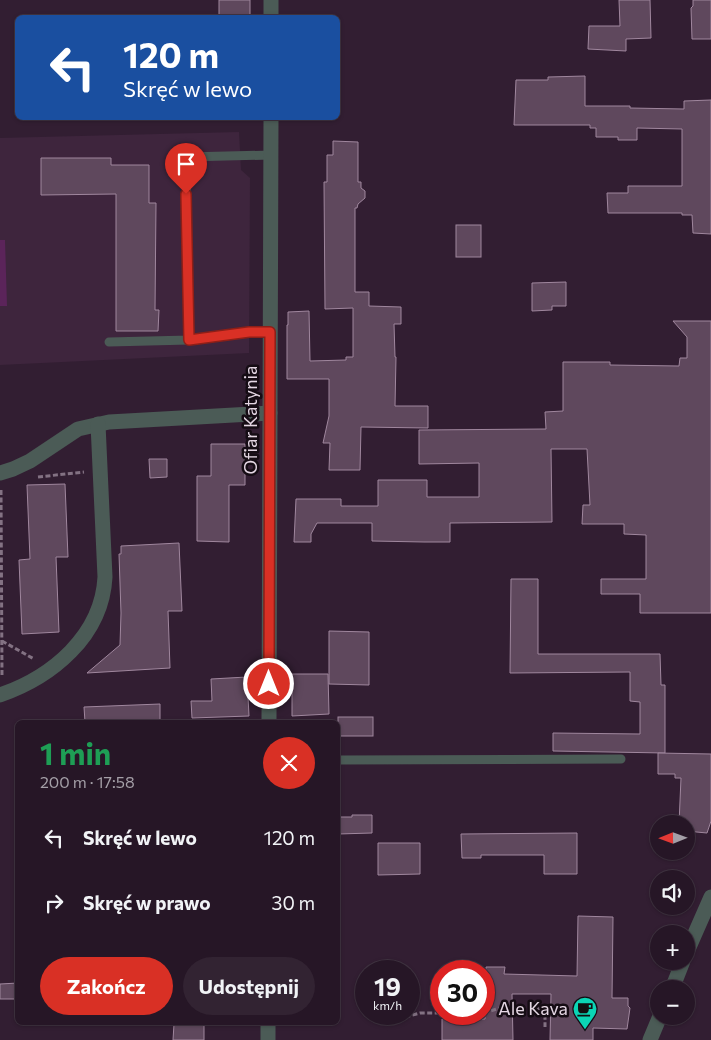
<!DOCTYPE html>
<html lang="pl">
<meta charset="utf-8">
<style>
:root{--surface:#261626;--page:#322332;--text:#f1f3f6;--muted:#a49fa7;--line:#423543;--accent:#d93025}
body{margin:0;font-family:Commissioner,sans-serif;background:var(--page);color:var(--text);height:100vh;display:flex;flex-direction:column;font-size:19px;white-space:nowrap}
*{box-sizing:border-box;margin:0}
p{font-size:16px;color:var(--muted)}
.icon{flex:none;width:28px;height:28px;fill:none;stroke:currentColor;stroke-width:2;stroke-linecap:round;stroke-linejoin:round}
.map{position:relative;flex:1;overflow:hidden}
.sheet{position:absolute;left:15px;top:720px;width:325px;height:305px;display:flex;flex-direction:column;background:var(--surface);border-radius:8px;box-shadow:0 1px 4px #0004,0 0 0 1px var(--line)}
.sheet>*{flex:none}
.hud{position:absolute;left:15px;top:15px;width:325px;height:105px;border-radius:8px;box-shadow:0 1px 4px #0004,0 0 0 1px var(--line);background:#1a4fa0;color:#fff;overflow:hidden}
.needle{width:32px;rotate:269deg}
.tools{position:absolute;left:650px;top:815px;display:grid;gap:10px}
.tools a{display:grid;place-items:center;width:45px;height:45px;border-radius:50%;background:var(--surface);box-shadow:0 1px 4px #0004,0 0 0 1px var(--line);font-size:25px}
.speed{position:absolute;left:355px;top:960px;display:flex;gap:10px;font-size:25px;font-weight:700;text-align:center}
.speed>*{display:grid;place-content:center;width:65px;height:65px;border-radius:50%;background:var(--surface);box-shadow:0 1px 4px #0004,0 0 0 1px var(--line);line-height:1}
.speed small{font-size:12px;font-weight:400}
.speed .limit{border:8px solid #d22;background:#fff;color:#111}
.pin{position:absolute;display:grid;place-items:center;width:42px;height:42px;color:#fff;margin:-51px -21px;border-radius:50% 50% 50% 0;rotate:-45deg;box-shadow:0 0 5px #0007}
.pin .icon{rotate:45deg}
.me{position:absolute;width:55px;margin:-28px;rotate:0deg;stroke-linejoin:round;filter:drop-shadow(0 0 4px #0008)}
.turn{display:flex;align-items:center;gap:18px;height:105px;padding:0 25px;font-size:22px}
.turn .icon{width:65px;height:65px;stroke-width:2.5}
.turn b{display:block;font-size:35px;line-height:42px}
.round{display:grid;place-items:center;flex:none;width:52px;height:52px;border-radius:26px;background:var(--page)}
.overview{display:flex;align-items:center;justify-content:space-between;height:85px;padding:0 25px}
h1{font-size:30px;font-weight:700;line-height:38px;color:#1e9e55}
.button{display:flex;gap:10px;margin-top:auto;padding:10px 25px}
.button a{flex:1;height:58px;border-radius:30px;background:var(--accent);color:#fff;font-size:20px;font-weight:700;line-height:58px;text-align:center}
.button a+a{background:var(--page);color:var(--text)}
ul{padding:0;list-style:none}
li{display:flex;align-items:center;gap:15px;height:65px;padding:0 25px}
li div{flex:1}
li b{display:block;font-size:19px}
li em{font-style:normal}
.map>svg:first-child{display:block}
.built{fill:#3e253d}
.green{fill:#5b245a}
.building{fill:#5f485d;stroke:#a0879e}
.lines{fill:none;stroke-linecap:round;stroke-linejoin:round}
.path{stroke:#837283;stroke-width:3;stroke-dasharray:5 2.5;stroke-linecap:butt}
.lane{stroke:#4b5b56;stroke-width:9}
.street{stroke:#4b5b56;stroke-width:15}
.route-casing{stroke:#8d1f18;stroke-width:12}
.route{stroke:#d93025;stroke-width:9}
.labels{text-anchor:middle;stroke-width:5;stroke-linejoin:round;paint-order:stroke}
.street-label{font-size:18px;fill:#e4d6e3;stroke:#150c14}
.poi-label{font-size:18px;fill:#e4d6e3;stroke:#150c14;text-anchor:end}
</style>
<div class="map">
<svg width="711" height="1040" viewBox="0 0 711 1040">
<rect width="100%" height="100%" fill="#321e32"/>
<polygon class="built" points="239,132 241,170 250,178 249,353 0,365 0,138"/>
<polygon class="green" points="0,240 5,240 7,306 0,306"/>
<g class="building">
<rect x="219" y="0" width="31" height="18"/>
<polygon points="619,0 650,0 651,38 626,39 626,51 588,49 589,26 620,26"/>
<polygon points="693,0 711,0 711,39 692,39 691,8 693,6"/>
<polygon points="585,76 585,106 630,106 630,108 684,109 684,101 711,100 711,234 693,233 692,215 682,215 682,213 608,213 607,193 628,193 628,186 682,186 682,129 637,128 637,140 618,140 618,137 596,137 596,128 590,128 590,125 514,125 516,80 548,80 548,77"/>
<polygon points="333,141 358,142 358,182 361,182 361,188 365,191 365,198 358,204 357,208 355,208 355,292 369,292 369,306 401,307 401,324 394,324 395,357 396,357 395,406 428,406 428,428 361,427 360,470 329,470 330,443 323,443 329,416 329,379 287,379 287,325 288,325 288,312 309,311 310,361 346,360 346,357 353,357 353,308 325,309 324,182 327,182 327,155 333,155"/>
<polygon points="41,158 111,158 111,165 149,165 149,203 156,203 155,310 159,310 158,331 116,331 116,194 41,195"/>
<rect x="456" y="225" width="25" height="32"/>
<polygon points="566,282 566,306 552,306 552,310 532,311 532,283"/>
<polygon points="673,321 711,321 711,613 640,613 640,594 601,594 601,579 646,579 646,535 624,534 624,524 582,524 583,505 590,505 587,449 551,449 552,522 450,523 450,542 424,542 372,541 372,523 317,523 311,534 311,542 294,542 296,499 341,499 341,506 378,506 378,480 427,480 427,497 479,497 479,463 419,464 419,430 546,429 545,412 563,411 563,362 610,362 610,365 679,366 680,358 687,358 687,337"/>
<polygon points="211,444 245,444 245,485 229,485 229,542 197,541 197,476 211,476"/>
<polygon points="149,459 167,459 167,477 150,478"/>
<polygon points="65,484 68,557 56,557 59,632 22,634 19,560 30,559 27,485"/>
<polygon points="179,543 182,611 168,611 170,668 87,673 120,645 121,613 119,554 121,554 121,546"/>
<polygon points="511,579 538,579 538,654 660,654 661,685 665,685 665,753 553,751 553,733 640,734 640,702 630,701 630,672 510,673"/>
<polygon points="329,631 369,632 369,685 329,684"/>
<polygon points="292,674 328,674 329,714 292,716"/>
<polygon points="247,677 249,716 192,718 191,701 212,701 211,679"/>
<polygon points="160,704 160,720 85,722 84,707"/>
<rect x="338" y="717" width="35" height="19"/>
<polygon points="658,753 711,754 711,821 707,833 686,831 686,824 679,824 681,778 675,778 675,774 658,774"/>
<polygon points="352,815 372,815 372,833 338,834 338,817 352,817"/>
<polygon points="577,833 577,874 544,874 544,855 481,855 481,858 462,858 461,834"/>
<polygon points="378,843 420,843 420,874 378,875"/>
<polygon points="578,916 613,917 612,998 628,998 628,1006 630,1008 627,1029 593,1028 593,1040 550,1040 551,994 512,994 513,1040 442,1040 442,1019 485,1019 486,967 505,967 504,974 577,976"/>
<polygon points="18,983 18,999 0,999 0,984"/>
<polygon points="174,1024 204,1024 204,1040 173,1040"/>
</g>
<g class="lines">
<g class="path">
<polyline points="38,477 84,472"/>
<polyline points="1,490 2,676"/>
<polyline points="2,641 34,659"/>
<polyline points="484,1013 500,1008 545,1009 545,1027"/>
<polyline points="398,1019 420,1013 441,1013"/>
</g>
<g class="lane">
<polyline points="189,340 186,157 271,155"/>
<polyline points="109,342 189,340 249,332 270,332"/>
<polyline points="338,760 621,759"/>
</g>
<g class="street">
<polyline points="271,18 271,0"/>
<polyline points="0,473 13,469 30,461 78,429 109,422 270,413"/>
<path d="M0,695C52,677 102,636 105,577L98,424"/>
<polyline points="269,722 271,118"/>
<polyline points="686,954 711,897"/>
<polyline points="672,989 683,961"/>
<polyline points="268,1040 268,1022"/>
<polyline points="650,1040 660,1016"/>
</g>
</g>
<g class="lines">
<defs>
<polyline id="route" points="186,194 189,340 249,332 270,332 269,684"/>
</defs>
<use href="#route" class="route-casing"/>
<use href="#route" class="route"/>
</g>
<defs>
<symbol id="cafe-pin" viewBox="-11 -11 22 30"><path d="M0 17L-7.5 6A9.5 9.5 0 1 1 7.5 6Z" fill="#0bd5b5" stroke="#150c14"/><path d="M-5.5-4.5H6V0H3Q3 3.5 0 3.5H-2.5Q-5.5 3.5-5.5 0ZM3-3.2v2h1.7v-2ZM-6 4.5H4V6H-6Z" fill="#111"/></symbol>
</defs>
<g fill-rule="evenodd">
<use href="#cafe-pin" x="571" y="995" width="28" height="38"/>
</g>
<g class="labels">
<g class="street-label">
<text transform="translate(251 420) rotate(-90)" y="6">Ofiar Katynia</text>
</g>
<g class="poi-label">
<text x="568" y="1015">Ale Kava</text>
</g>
</g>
</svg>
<div class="tools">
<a><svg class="needle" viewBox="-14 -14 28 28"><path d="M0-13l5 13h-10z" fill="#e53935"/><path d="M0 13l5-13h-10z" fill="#a49fa7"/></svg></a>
<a><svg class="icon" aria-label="sound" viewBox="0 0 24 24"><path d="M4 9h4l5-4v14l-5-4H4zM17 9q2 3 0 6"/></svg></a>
<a>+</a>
<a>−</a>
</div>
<div class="speed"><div>19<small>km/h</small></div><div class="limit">30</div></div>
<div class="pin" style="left:186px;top:194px;background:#d93025"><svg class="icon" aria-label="arrive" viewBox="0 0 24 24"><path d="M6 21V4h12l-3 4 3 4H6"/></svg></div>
<svg class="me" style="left:269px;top:684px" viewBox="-20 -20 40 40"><circle r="17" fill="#d93025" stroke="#fff" stroke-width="3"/><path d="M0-11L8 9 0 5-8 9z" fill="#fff"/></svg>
<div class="hud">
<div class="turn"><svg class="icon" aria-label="left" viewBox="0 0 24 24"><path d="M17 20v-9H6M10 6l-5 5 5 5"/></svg><div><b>120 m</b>Skręć w lewo</div></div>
</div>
<section class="sheet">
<div class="overview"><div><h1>1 min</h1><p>200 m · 17:58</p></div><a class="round" style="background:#d93025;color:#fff"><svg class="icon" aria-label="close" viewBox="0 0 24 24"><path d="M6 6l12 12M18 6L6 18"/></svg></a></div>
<ul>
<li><svg class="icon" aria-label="left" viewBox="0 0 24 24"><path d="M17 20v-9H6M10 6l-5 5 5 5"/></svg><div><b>Skręć w lewo</b></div><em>120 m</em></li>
<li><svg class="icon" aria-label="right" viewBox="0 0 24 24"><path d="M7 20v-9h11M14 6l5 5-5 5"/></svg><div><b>Skręć w prawo</b></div><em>30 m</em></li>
</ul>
<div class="button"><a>Zakończ</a><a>Udostępnij</a></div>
</section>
</div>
